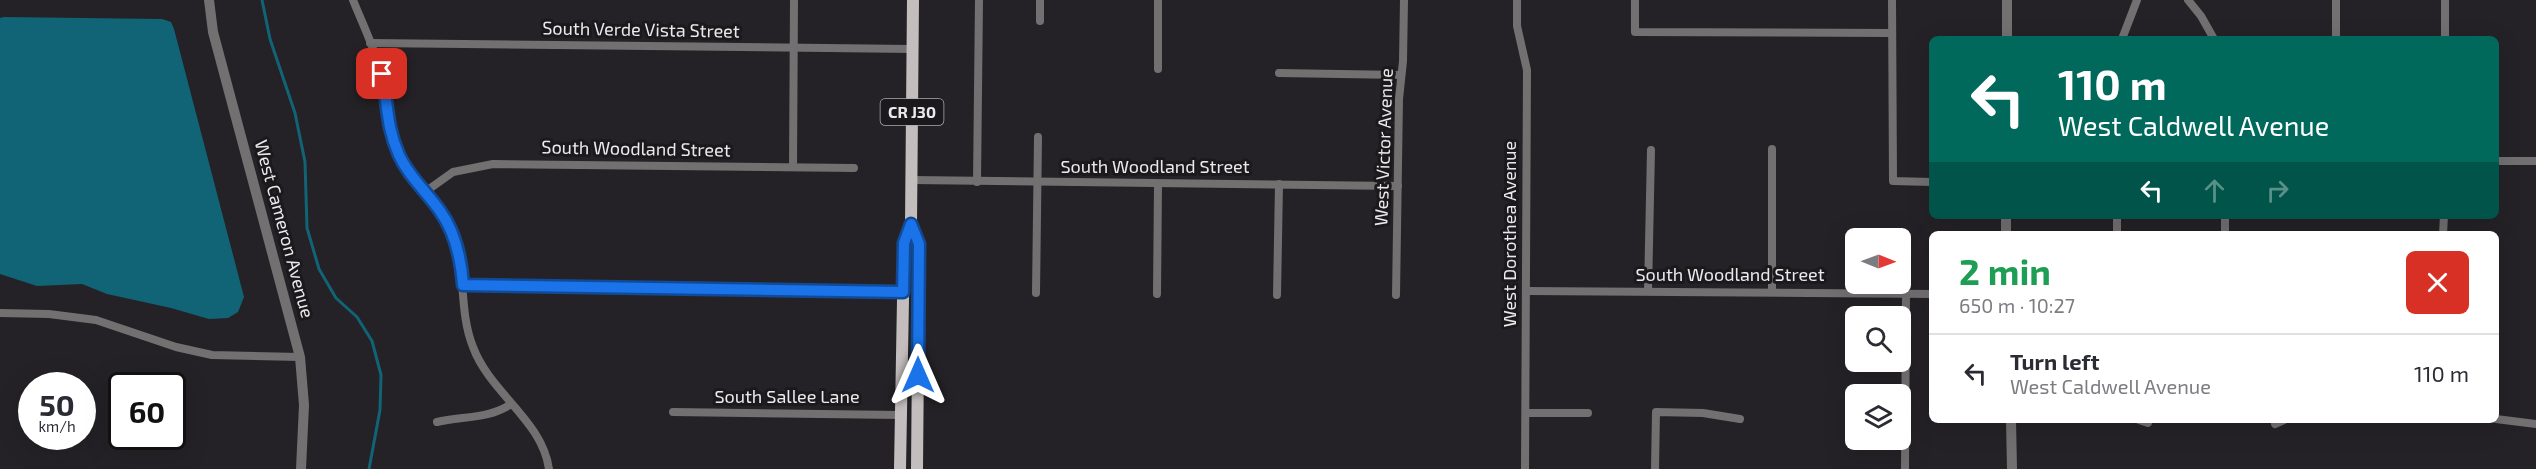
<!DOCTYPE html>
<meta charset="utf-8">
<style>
:root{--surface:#fff;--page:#f7f7f7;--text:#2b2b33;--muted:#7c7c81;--line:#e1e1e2}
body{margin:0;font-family:"Exo 2",sans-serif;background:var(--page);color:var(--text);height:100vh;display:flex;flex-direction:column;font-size:22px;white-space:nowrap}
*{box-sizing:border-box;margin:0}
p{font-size:20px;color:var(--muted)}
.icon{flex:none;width:33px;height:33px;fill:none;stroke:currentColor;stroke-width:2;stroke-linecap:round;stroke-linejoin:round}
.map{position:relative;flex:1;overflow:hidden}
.sheet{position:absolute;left:1929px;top:231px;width:570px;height:192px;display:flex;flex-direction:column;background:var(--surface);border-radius:9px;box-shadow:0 6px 24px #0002}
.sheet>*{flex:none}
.top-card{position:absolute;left:1929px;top:36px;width:570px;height:183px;border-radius:9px;box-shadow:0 6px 24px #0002;background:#00695c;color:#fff;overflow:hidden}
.needle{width:39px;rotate:91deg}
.fabs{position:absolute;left:1845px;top:228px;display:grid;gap:12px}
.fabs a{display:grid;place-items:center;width:66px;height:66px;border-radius:9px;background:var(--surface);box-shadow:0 6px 24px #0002;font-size:30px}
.speed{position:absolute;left:18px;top:372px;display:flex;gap:12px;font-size:30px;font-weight:700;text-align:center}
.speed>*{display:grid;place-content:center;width:78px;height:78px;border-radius:50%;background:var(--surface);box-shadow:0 6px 24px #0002;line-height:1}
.speed small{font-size:15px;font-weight:400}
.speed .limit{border:3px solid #111;border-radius:9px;background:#fff;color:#111}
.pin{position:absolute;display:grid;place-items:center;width:51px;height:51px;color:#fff;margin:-26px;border-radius:12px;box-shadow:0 3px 9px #0006}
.me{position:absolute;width:66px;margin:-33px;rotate:0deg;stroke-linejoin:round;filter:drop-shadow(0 0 4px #0008)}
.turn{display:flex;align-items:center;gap:21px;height:126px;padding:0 30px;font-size:27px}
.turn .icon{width:78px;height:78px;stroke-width:2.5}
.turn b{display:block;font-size:42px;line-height:51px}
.lanes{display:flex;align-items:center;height:57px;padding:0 30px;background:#0003;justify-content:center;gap:30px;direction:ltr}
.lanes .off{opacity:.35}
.round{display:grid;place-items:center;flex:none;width:63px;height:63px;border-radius:9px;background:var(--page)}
.overview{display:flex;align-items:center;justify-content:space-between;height:102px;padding:0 30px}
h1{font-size:36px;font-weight:700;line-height:45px;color:#1e9e55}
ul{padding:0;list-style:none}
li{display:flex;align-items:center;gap:18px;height:78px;padding:0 30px;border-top:2px solid var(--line)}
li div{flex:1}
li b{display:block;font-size:22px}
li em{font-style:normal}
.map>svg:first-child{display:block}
.water{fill:#106476}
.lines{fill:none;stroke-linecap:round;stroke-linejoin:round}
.stream{stroke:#106476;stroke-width:3}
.minor{stroke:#727070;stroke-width:8}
.tertiary{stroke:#727070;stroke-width:10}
.primary{stroke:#c3bebd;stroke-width:12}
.route-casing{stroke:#114b97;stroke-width:15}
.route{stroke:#1a73e8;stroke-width:10}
.labels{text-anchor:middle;stroke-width:6;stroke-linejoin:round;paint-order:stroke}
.shield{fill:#1b191c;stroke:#acabad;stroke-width:1.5}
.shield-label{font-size:16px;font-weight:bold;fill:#eae9eb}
.street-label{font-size:18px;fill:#eae9eb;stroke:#1b191c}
</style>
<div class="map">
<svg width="2536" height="469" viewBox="0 0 2536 469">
<rect width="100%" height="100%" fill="#242226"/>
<polygon class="water" points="4,17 162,19 171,22 174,29 244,297 238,312 228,318 209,319 171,308 107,294 82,284 37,286 0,274 0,18"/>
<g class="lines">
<polyline class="stream" points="262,0 270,39 295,113 305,162 307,228 319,269 336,298 357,317 372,341 381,375 380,410 369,469"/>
<g class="minor">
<path d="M353,0C363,25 376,51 382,77C385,90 384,104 386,118C389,130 394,145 400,156C414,187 444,207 455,240C466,275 459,312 473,347C490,393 542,420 549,469"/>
<polyline points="1517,0 1517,26 1527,70 1525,469"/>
<polyline points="1635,0 1635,32 1892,33"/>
<polyline points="1892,0 1893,181 1932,182"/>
<polyline points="2188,0 2201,16 2214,39"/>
<polyline points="1040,21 1040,0"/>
<polyline points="2122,39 2137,0"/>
<polyline points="2336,39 2336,0"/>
<polyline points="2445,39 2445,0"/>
<polyline points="370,43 912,49"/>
<polyline points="1158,69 1158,0"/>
<polyline points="1279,73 1401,75"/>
<polyline points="2496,161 2536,161"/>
<polyline points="793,167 794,0"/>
<polyline points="912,180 1398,186"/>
<polyline points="977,182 979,0"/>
<polyline points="425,192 453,172 493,164 854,168"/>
<polyline points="2117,234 2117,216"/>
<polyline points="2225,234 2225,216"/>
<polyline points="2443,234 2444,216"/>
<polyline points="463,285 903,293"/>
<polyline points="1527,291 1932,294"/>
<polyline points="1648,291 1651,150"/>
<polyline points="1772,291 1772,149"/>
<polyline points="1036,293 1038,137"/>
<polyline points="1157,294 1158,184"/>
<polyline points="1277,295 1279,184"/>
<polyline points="1396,295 1399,99 1403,61 1404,0"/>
<polyline points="0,313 49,314 96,320 176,347 212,355 300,357"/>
<polyline points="673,412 900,415"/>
<polyline points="1526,413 1588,413"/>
<polyline points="2496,419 2536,424"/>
<polyline points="2139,420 2148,423"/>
<path d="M437,422C462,416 489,419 511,404"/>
<polyline points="2275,424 2284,420"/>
<polyline points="1655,469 1656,412 1703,413 1740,419"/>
<polyline points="1905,469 1906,294"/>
</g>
<g class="tertiary">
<polyline points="209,0 213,32 300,357 304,405 301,469"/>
<polyline points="2007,39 2007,0"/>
<polyline points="2006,234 2006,216"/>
<polyline points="2011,420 2012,469"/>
</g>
<g class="primary">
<polyline points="911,224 919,244 917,469"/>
<polyline points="900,469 904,243 911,224 913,0"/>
</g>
</g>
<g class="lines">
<defs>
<path id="route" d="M382,74C388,104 386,126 399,155C409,177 427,192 440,211C456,233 461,259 463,285L903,292L904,243L911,224L919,244L918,375"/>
</defs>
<use href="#route" class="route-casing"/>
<use href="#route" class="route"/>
</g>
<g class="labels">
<rect class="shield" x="880.5" y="99" width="63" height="26" rx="4.5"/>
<g class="shield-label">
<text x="912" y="118">CR J30</text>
</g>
<g class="street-label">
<text transform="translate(641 30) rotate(1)" y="6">South Verde Vista Street</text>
<text transform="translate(1384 147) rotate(-88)" y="6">West Victor Avenue</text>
<text transform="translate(636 149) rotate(1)" y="6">South Woodland Street</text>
<text x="1155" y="173">South Woodland Street</text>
<text transform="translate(284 229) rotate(75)" y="6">West Cameron Avenue</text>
<text transform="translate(1510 234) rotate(-90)" y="6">West Dorothea Avenue</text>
<text x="1730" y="281">South Woodland Street</text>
<text x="787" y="403">South Sallee Lane</text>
</g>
</g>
</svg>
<div class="fabs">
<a><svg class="needle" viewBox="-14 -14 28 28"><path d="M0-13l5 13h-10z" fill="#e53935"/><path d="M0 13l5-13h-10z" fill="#7c7c81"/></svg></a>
<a><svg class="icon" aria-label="search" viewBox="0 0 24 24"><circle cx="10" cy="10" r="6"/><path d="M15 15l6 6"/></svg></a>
<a><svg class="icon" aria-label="layers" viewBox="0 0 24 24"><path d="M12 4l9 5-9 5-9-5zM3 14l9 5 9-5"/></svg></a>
</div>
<div class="speed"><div>50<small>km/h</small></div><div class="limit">60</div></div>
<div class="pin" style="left:382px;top:74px;background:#d93025"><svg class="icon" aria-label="arrive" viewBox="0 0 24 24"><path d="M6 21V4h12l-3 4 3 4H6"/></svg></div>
<svg class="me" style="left:918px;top:375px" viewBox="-20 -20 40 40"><path d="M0-17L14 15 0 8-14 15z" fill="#1a73e8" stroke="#fff" stroke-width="4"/></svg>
<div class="top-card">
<div class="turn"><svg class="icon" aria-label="left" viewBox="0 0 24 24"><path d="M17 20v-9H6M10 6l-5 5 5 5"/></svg><div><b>110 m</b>West Caldwell Avenue</div></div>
<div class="lanes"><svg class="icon" aria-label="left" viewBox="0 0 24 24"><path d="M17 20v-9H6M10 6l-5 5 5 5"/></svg><svg class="icon off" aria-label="ahead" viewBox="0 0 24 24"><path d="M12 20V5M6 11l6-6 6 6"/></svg><svg class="icon off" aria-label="right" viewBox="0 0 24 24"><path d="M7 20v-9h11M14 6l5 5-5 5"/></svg></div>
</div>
<section class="sheet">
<div class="overview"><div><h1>2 min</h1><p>650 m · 10:27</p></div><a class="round" style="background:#d93025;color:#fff"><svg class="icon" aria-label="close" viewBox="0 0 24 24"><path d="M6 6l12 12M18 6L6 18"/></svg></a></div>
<ul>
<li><svg class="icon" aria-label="left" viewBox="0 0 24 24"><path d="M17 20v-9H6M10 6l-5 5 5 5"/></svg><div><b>Turn left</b><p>West Caldwell Avenue</p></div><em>110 m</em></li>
</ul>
</section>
</div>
